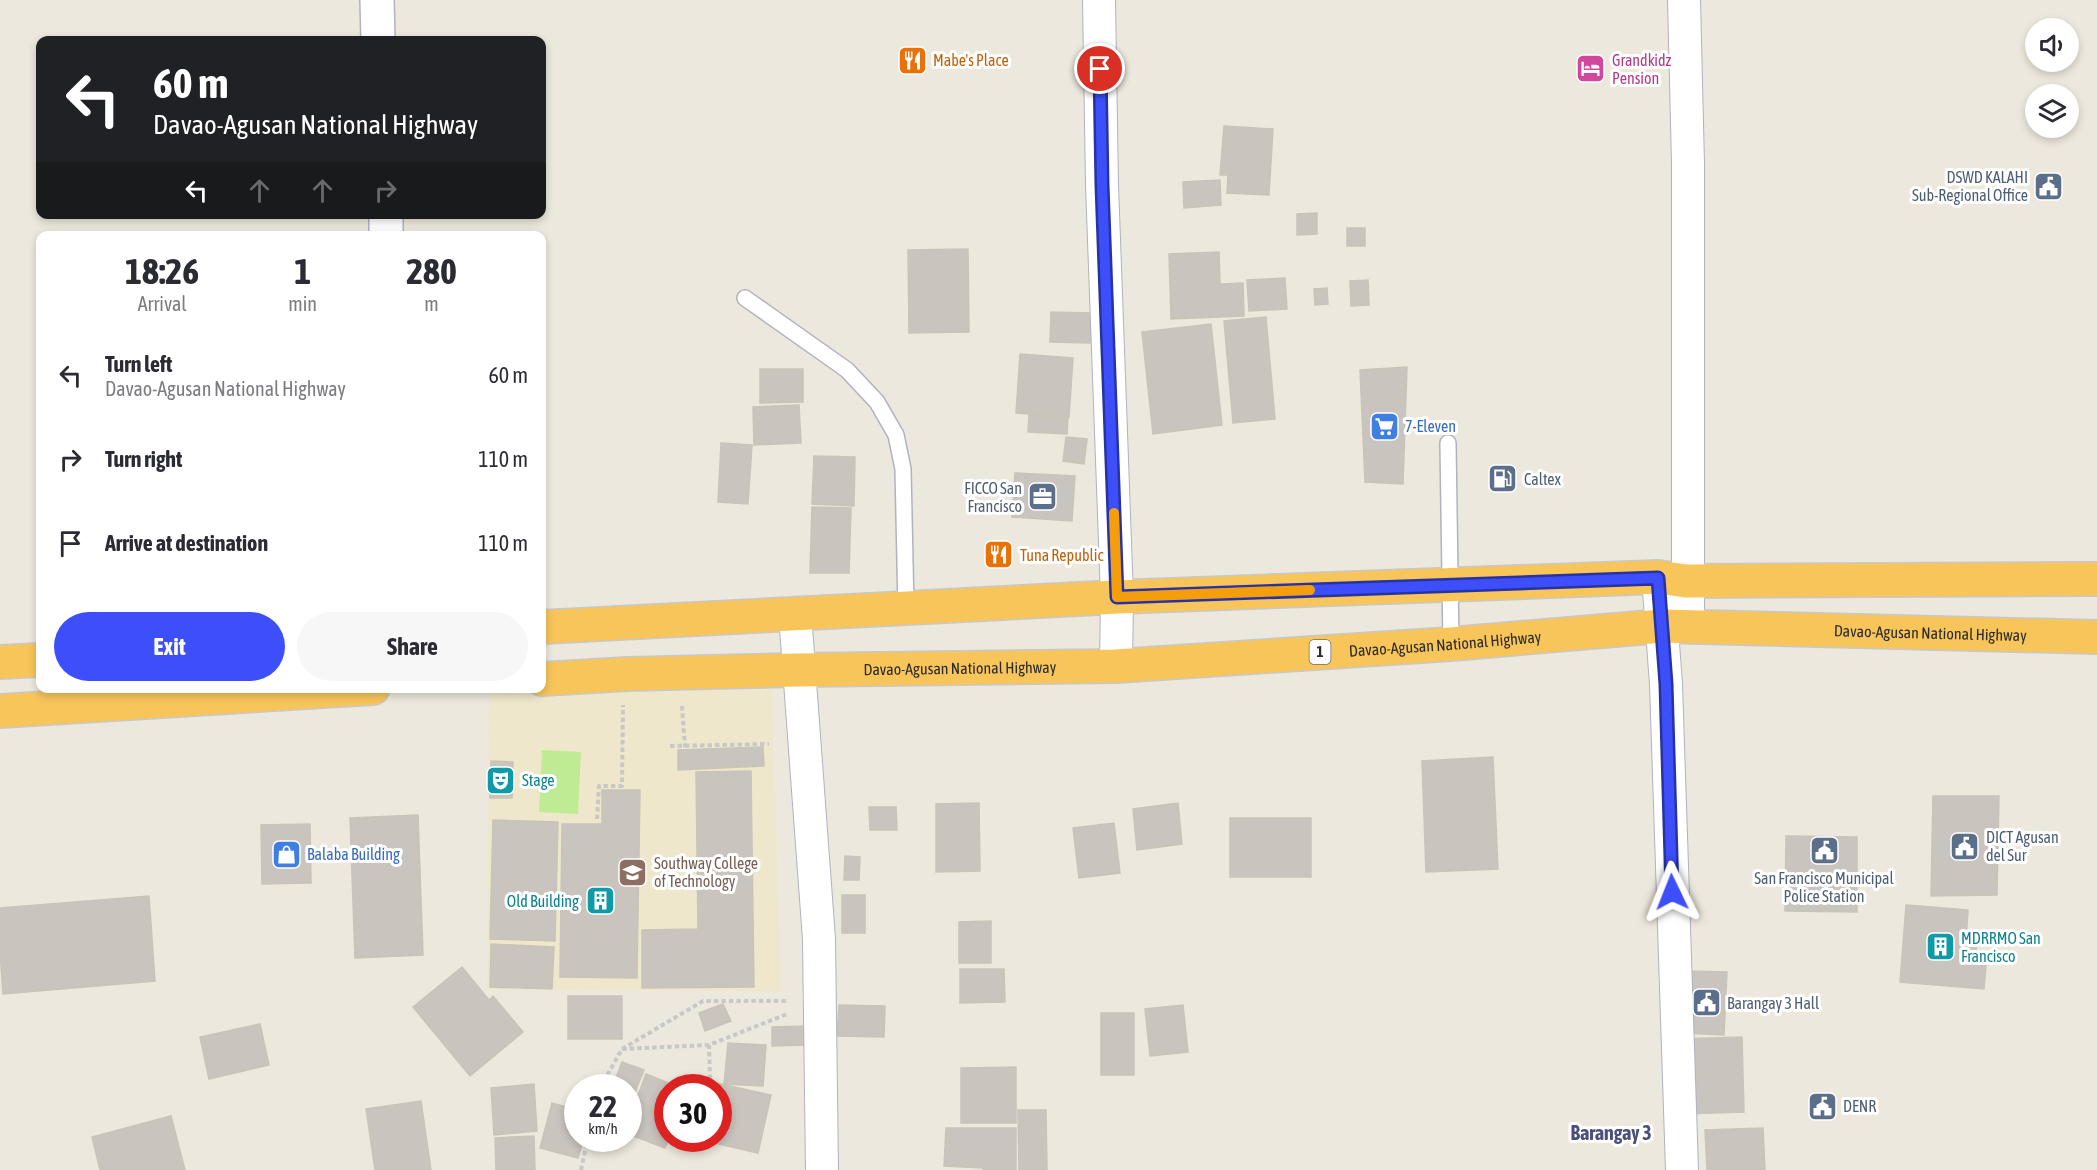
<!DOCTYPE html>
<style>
:root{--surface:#fff;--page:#f7f7f7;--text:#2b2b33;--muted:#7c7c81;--accent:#3c4ffb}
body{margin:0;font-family:"Asap Condensed",sans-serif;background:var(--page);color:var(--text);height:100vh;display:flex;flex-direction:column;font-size:22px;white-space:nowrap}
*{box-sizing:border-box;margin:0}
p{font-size:20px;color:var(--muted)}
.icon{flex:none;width:33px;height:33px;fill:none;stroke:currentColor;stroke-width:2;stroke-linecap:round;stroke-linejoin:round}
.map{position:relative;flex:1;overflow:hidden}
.side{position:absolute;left:36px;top:231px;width:510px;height:462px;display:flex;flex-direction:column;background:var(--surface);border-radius:12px;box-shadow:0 3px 9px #0003}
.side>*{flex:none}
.banner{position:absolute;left:36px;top:36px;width:510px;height:183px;border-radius:12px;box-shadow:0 3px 9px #0003;background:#202124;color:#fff;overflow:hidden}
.fabs{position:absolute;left:2025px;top:18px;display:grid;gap:12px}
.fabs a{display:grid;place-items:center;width:54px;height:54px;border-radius:50%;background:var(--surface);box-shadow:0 3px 9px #0003;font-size:30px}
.speed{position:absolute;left:564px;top:1074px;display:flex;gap:12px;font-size:30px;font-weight:700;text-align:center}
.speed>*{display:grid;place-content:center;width:78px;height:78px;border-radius:50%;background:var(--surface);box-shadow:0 3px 9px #0003;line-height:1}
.speed small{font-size:15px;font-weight:400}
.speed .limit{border:9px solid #d22;background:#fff;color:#111}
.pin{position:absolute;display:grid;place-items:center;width:51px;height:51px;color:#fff;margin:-26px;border:3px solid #fff;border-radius:50%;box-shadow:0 2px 6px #0007}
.me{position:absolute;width:66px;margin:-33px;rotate:358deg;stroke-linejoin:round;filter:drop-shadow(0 0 4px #0008)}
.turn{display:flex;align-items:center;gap:21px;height:126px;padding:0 18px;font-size:27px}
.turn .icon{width:78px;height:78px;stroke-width:2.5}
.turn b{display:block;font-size:42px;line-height:51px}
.lanes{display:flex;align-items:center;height:57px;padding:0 18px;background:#0003;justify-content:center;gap:30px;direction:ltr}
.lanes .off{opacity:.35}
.eta{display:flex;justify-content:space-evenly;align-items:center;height:102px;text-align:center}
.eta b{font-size:36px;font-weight:700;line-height:42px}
.cta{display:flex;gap:12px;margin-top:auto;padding:12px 18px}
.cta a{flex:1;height:69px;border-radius:36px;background:var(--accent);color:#fff;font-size:24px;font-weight:700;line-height:69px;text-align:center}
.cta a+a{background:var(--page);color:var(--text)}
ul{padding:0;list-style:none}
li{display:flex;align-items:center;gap:18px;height:84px;padding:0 18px}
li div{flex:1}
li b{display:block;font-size:22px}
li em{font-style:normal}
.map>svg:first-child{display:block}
.education{fill:#efe7cc}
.pitch{fill:#bfeb95}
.building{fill:#c9c4bd;stroke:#c8c4b7;stroke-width:1.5}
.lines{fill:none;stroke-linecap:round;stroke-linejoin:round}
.service-casing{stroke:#b1b2bf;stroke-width:18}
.minor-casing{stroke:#b1b2bf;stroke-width:34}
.tertiary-casing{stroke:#b1b2bf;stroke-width:36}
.trunk-casing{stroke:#c8c8c8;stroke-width:36}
.path{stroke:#c8c8c8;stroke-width:4;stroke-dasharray:4.5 3;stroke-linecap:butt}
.service{stroke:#fff;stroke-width:15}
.minor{stroke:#fff;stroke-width:32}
.tertiary{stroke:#fff;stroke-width:33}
.trunk{stroke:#f8c55a;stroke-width:33}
.route-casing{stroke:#2733a3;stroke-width:15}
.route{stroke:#3c4ffb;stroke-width:10}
.slow{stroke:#f59e0b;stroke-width:10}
.labels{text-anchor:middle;stroke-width:6;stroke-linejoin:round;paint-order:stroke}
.shield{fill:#fff;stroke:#6b6b6b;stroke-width:1.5}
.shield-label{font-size:15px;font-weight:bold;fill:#2b2b2b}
.food-label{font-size:16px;fill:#c56008;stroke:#fff;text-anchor:start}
.hotel-label{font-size:16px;fill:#b23c85;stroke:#fff;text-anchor:start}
.service-label{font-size:16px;fill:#4e5e75;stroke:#fff;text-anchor:start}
.shop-label{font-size:16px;fill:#366cbe;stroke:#fff;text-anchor:start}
.street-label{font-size:16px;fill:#2b2b2b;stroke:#fff}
.culture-label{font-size:16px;fill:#0d838f;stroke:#fff;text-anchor:start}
.education-label{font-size:16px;fill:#785e54;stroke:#fff;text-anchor:start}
.quarter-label{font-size:20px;font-weight:bold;fill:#4b4f7c;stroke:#fff}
</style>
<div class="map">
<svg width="2097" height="1170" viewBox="0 0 2097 1170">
<rect width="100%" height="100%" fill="#ede8dd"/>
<polygon class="education" points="772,690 781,991 487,990 489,694"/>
<polygon class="pitch" points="542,750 581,752 578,814 539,812"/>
<g class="building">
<polygon points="1224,126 1273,129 1269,195 1227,193 1228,175 1220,175"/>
<polygon points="1220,180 1221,205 1184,208 1183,182"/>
<polygon points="1317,213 1317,234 1297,235 1297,214"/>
<rect x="1347" y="228" width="18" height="18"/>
<polygon points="968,249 969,332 909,333 908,250"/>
<polygon points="1219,252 1220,284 1243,283 1244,316 1171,319 1169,254"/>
<polygon points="1285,278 1287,309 1249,311 1247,280"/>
<polygon points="1368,280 1369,305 1351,306 1350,281"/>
<polygon points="1327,288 1328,304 1315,305 1314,289"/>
<polygon points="1051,312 1091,313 1090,343 1050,342"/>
<polygon points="1266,317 1275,419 1233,423 1224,321"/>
<polygon points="1211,324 1222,425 1153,434 1142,332"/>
<polygon points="1020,354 1073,358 1069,417 1016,413"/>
<polygon points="1407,367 1403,484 1365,482 1360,370"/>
<polygon points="760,369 803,369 803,402 760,403"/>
<polygon points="799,405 801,443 754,445 753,407"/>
<polygon points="1029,415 1068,418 1067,434 1028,432"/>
<polygon points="1066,437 1087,439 1084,464 1063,461"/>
<polygon points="721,443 752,445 748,504 718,502"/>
<polygon points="814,456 855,457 854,506 812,504"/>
<polygon points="1015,473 1075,476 1072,521 1012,517"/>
<polygon points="812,507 851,508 849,573 810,573"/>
<polygon points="763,747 764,766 678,770 678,750"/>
<polygon points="1493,757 1498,869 1426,872 1422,761"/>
<polygon points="491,761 513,762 512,798 490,798"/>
<polygon points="751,771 754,987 642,988 642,930 698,929 696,772"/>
<polygon points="602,790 640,790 637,978 560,977 562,824 602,824"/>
<polygon points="1933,796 1999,796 1997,895 1931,896"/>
<polygon points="979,803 980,871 936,872 936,804"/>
<polygon points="1178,803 1182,844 1137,850 1133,809"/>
<polygon points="869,807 896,807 897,830 870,830"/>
<polygon points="418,815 423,955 355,958 350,818"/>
<rect x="1230" y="818" width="81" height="59"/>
<polygon points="493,820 558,822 555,941 490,939"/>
<polygon points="1114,823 1120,873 1079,878 1073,828"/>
<polygon points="310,824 311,883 262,884 261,825"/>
<polygon points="1786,836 1857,837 1857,912 1785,911"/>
<polygon points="845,856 860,857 859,880 844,880"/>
<rect x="842" y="895" width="23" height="38"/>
<polygon points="149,896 155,981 3,994 0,952 0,908"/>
<polygon points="1906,905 1968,910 1966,941 1977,941 1976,953 1987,954 1984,989 1900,982"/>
<polygon points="991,921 991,963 959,963 959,922"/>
<polygon points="491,944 554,947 552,989 490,987"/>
<polygon points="462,967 489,1000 493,996 523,1032 470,1076 413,1007"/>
<polygon points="960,969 1004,969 1005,1002 960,1003"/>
<polygon points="1688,971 1727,972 1724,1035 1685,1033"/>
<rect x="568" y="996" width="54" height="43"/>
<polygon points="723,1004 731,1021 705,1031 699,1013"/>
<polygon points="839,1005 885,1006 884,1037 837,1036"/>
<polygon points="1183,1005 1188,1052 1150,1056 1145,1009"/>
<rect x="1101" y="1013" width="33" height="62"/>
<polygon points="260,1024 269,1065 209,1079 200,1037"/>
<polygon points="806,1026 806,1045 772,1046 772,1027"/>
<polygon points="1742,1037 1744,1112 1682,1114 1680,1039"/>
<polygon points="728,1043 766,1045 763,1086 724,1084"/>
<polygon points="622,1062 644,1070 628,1109 628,1088 612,1088"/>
<polygon points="1016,1067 1016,1123 961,1123 961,1068"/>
<polygon points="646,1074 681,1088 668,1088 669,1138 665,1148 628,1134 628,1122"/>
<polygon points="694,1078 771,1095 758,1153 693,1138 718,1138 718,1088 692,1088"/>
<polygon points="534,1084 537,1131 494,1135 491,1088"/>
<polygon points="421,1101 431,1170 375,1170 366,1109"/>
<polygon points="552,1103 578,1110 578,1138 584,1138 578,1158 540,1148"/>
<polygon points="1018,1110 1046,1110 1047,1170 1019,1170"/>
<polygon points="171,1116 185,1170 100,1170 92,1137"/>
<polygon points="946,1128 1016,1128 1016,1170 983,1170 983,1168 944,1166"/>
<polygon points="1763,1128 1765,1170 1707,1170 1705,1130"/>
<polygon points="534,1136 535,1170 496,1170 495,1138"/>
</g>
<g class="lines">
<defs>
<g id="service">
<polyline points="745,298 847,370 877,402 896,435 903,469 906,609"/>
<polyline points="1448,443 1451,644"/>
</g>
<g id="minor">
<polyline points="1099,0 1102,185 1117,597 1116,666"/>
<polyline points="1684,0 1688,164 1688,627"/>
<polyline points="1658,577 1666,684 1682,1170"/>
<polyline points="795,614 819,939 822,1170"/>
</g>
<g id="tertiary">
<polyline points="377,0 378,40"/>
<polyline points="386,214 386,236"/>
</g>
<g id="trunk">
<polyline points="542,627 1117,597 1658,577 1686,581 2097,579"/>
<polyline points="0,662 40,660"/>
<path id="s1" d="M542,679L628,674L799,670L1116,666L1451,644L1662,626L2097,637"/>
<polyline points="0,711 373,688"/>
</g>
</defs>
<use href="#service" class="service-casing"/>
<use href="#minor" class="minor-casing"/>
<use href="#tertiary" class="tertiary-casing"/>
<use href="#trunk" class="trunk-casing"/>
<g class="path">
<polyline points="682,706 685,747"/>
<polyline points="670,746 769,744"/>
<polyline points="597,819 599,786 622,786 623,705"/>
<polyline points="622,1049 703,1001 788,1001"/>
<polyline points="710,1079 709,1045 787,1014"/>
<polyline points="600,1088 622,1049 709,1045"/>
<polyline points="581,1170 588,1138"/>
</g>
<use href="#service" class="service"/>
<use href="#minor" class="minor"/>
<use href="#tertiary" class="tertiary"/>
<use href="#trunk" class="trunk"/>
</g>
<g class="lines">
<defs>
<polyline id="route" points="1100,69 1102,185 1117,597 1658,578 1666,684 1672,892"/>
</defs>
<use href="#route" class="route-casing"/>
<use href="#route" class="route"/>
<polyline class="slow" points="1114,513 1117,597 1310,590"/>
</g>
<defs>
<symbol id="restaurant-square" viewBox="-11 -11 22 22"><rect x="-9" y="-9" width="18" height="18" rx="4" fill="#e8710a" stroke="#fff"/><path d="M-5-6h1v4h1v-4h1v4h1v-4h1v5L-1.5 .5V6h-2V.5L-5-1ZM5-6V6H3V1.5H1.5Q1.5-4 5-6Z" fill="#fff"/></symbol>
<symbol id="hotel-square" viewBox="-11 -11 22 22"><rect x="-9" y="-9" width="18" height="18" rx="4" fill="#d1479c" stroke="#fff"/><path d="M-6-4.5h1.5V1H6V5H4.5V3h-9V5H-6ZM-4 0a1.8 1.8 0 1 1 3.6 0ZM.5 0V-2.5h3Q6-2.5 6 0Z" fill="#fff"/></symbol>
<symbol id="civic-square" viewBox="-11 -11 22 22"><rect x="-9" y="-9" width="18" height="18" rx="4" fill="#5c6f8a" stroke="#fff"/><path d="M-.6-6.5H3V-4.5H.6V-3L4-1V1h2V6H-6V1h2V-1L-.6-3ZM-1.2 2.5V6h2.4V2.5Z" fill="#fff"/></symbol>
<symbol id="supermarket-square" viewBox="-11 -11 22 22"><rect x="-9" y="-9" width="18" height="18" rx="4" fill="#3f7fe0" stroke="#fff"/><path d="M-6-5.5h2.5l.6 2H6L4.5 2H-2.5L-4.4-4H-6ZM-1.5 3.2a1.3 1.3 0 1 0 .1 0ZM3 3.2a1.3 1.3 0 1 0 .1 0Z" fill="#fff"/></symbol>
<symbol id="fuel-square" viewBox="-11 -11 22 22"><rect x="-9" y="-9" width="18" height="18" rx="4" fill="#5c6f8a" stroke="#fff"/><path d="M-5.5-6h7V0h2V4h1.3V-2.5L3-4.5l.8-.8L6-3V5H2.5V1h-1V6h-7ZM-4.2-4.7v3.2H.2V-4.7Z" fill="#fff"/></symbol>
<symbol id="office-square" viewBox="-11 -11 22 22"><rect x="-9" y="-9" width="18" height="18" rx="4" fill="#5c6f8a" stroke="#fff"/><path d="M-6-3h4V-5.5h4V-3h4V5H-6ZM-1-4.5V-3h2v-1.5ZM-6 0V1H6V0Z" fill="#fff"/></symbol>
<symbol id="theatre-square" viewBox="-11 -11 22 22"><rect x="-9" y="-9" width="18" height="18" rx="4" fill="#0f9aa8" stroke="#fff"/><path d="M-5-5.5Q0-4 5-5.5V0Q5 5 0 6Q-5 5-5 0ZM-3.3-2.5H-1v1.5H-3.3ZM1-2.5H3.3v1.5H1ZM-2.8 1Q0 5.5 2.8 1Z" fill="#fff"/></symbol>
<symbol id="shop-square" viewBox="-11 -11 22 22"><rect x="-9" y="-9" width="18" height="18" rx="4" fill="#3f7fe0" stroke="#fff"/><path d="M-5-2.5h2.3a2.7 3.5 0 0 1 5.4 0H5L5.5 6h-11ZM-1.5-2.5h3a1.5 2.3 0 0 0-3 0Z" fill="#fff"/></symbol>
<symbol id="university-square" viewBox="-11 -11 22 22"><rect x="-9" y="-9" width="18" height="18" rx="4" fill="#8d6e63" stroke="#fff"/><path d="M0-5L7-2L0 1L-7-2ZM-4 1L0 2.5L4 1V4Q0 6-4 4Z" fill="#fff"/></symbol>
<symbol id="building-square" viewBox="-11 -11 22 22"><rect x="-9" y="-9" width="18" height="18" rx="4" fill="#0f9aa8" stroke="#fff"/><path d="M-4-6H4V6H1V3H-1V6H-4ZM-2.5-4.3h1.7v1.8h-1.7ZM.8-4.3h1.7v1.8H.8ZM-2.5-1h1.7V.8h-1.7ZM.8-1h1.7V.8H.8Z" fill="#fff"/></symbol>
</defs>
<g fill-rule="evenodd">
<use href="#restaurant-square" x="896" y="44" width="33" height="33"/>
<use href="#hotel-square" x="1574" y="52" width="33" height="33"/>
<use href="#civic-square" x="2032" y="170" width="33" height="33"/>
<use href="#supermarket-square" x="1368" y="410" width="33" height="33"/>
<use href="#fuel-square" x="1486" y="462" width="33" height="33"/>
<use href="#office-square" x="1026" y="480" width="33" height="33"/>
<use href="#restaurant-square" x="982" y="538" width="33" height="33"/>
<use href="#theatre-square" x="484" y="764" width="33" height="33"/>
<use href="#civic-square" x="1948" y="830" width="33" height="33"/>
<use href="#civic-square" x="1808" y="834" width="33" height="33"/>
<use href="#shop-square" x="270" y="838" width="33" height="33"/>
<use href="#university-square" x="616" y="856" width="33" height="33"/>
<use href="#building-square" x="584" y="884" width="33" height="33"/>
<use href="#building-square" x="1924" y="930" width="33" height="33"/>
<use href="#civic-square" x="1690" y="986" width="33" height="33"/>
<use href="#civic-square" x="1806" y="1090" width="33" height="33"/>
</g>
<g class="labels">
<rect class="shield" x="1309.5" y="640" width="21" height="24" rx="4.5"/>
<g class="shield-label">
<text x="1320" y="657">1</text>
</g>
<g class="food-label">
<text x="933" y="66">Mabe's Place</text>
<text x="1020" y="561">Tuna Republic</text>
</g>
<g class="hotel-label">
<text x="1612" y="66">Grandkidz<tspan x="1612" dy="18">Pension</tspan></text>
</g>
<g class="service-label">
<text x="2028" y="183" text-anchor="end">DSWD KALAHI<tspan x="2028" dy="18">Sub-Regional Office</tspan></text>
<text x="1524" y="485">Caltex</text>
<text x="1022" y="494" text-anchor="end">FICCO San<tspan x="1022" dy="18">Francisco</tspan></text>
<text x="1986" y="843">DICT Agusan<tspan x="1986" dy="18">del Sur</tspan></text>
<text x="1824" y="884" text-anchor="middle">San Francisco Municipal<tspan x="1824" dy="18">Police Station</tspan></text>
<text x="1727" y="1009">Barangay 3 Hall</text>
<text x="1843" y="1112">DENR</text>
</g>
<g class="shop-label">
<text x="1405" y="432">7-Eleven</text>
<text x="307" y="860">Balaba Building</text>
</g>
<g class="street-label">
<text dy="6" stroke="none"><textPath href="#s1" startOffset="1390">Davao-Agusan National Highway</textPath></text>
<text dy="6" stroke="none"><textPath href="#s1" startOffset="904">Davao-Agusan National Highway</textPath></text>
<text dy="6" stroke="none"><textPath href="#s1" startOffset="418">Davao-Agusan National Highway</textPath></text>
</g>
<g class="culture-label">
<text x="522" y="786">Stage</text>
<text x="579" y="907" text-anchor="end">Old Building</text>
<text x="1961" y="944">MDRRMO San<tspan x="1961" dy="18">Francisco</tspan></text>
</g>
<g class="education-label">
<text x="654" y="869">Southway College<tspan x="654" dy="18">of Technology</tspan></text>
</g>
<g class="quarter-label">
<text x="1611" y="1140">Barangay 3</text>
</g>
</g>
</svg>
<div class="fabs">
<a><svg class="icon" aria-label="sound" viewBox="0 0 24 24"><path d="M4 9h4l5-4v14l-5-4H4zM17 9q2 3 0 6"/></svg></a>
<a><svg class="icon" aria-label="layers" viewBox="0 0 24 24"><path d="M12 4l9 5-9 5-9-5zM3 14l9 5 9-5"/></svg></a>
</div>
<div class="speed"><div>22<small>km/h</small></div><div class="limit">30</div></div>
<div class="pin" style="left:1100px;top:69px;background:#d93025"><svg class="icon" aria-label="arrive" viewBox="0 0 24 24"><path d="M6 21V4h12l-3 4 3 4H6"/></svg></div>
<svg class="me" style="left:1672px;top:892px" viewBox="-20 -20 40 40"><path d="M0-17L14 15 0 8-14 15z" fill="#3c4ffb" stroke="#fff" stroke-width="4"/></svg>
<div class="banner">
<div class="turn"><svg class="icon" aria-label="left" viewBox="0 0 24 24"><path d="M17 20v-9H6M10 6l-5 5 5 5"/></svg><div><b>60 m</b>Davao-Agusan National Highway</div></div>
<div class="lanes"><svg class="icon" aria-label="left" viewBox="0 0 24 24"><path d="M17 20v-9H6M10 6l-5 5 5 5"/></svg><svg class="icon off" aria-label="ahead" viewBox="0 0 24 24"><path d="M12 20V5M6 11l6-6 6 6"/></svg><svg class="icon off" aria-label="ahead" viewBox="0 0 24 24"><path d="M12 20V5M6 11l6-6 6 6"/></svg><svg class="icon off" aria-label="right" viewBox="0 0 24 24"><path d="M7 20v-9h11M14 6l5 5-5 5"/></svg></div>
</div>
<section class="side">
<div class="eta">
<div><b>18:26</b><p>Arrival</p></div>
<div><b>1</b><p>min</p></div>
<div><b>280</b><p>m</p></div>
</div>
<ul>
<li><svg class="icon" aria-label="left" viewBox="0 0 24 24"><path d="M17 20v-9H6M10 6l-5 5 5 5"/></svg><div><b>Turn left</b><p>Davao-Agusan National Highway</p></div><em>60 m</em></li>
<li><svg class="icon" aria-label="right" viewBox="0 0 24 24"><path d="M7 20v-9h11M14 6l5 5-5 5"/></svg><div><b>Turn right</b></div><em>110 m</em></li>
<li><svg class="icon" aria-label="arrive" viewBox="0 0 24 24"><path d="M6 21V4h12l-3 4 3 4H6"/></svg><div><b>Arrive at destination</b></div><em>110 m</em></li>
</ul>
<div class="cta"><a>Exit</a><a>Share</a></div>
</section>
</div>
